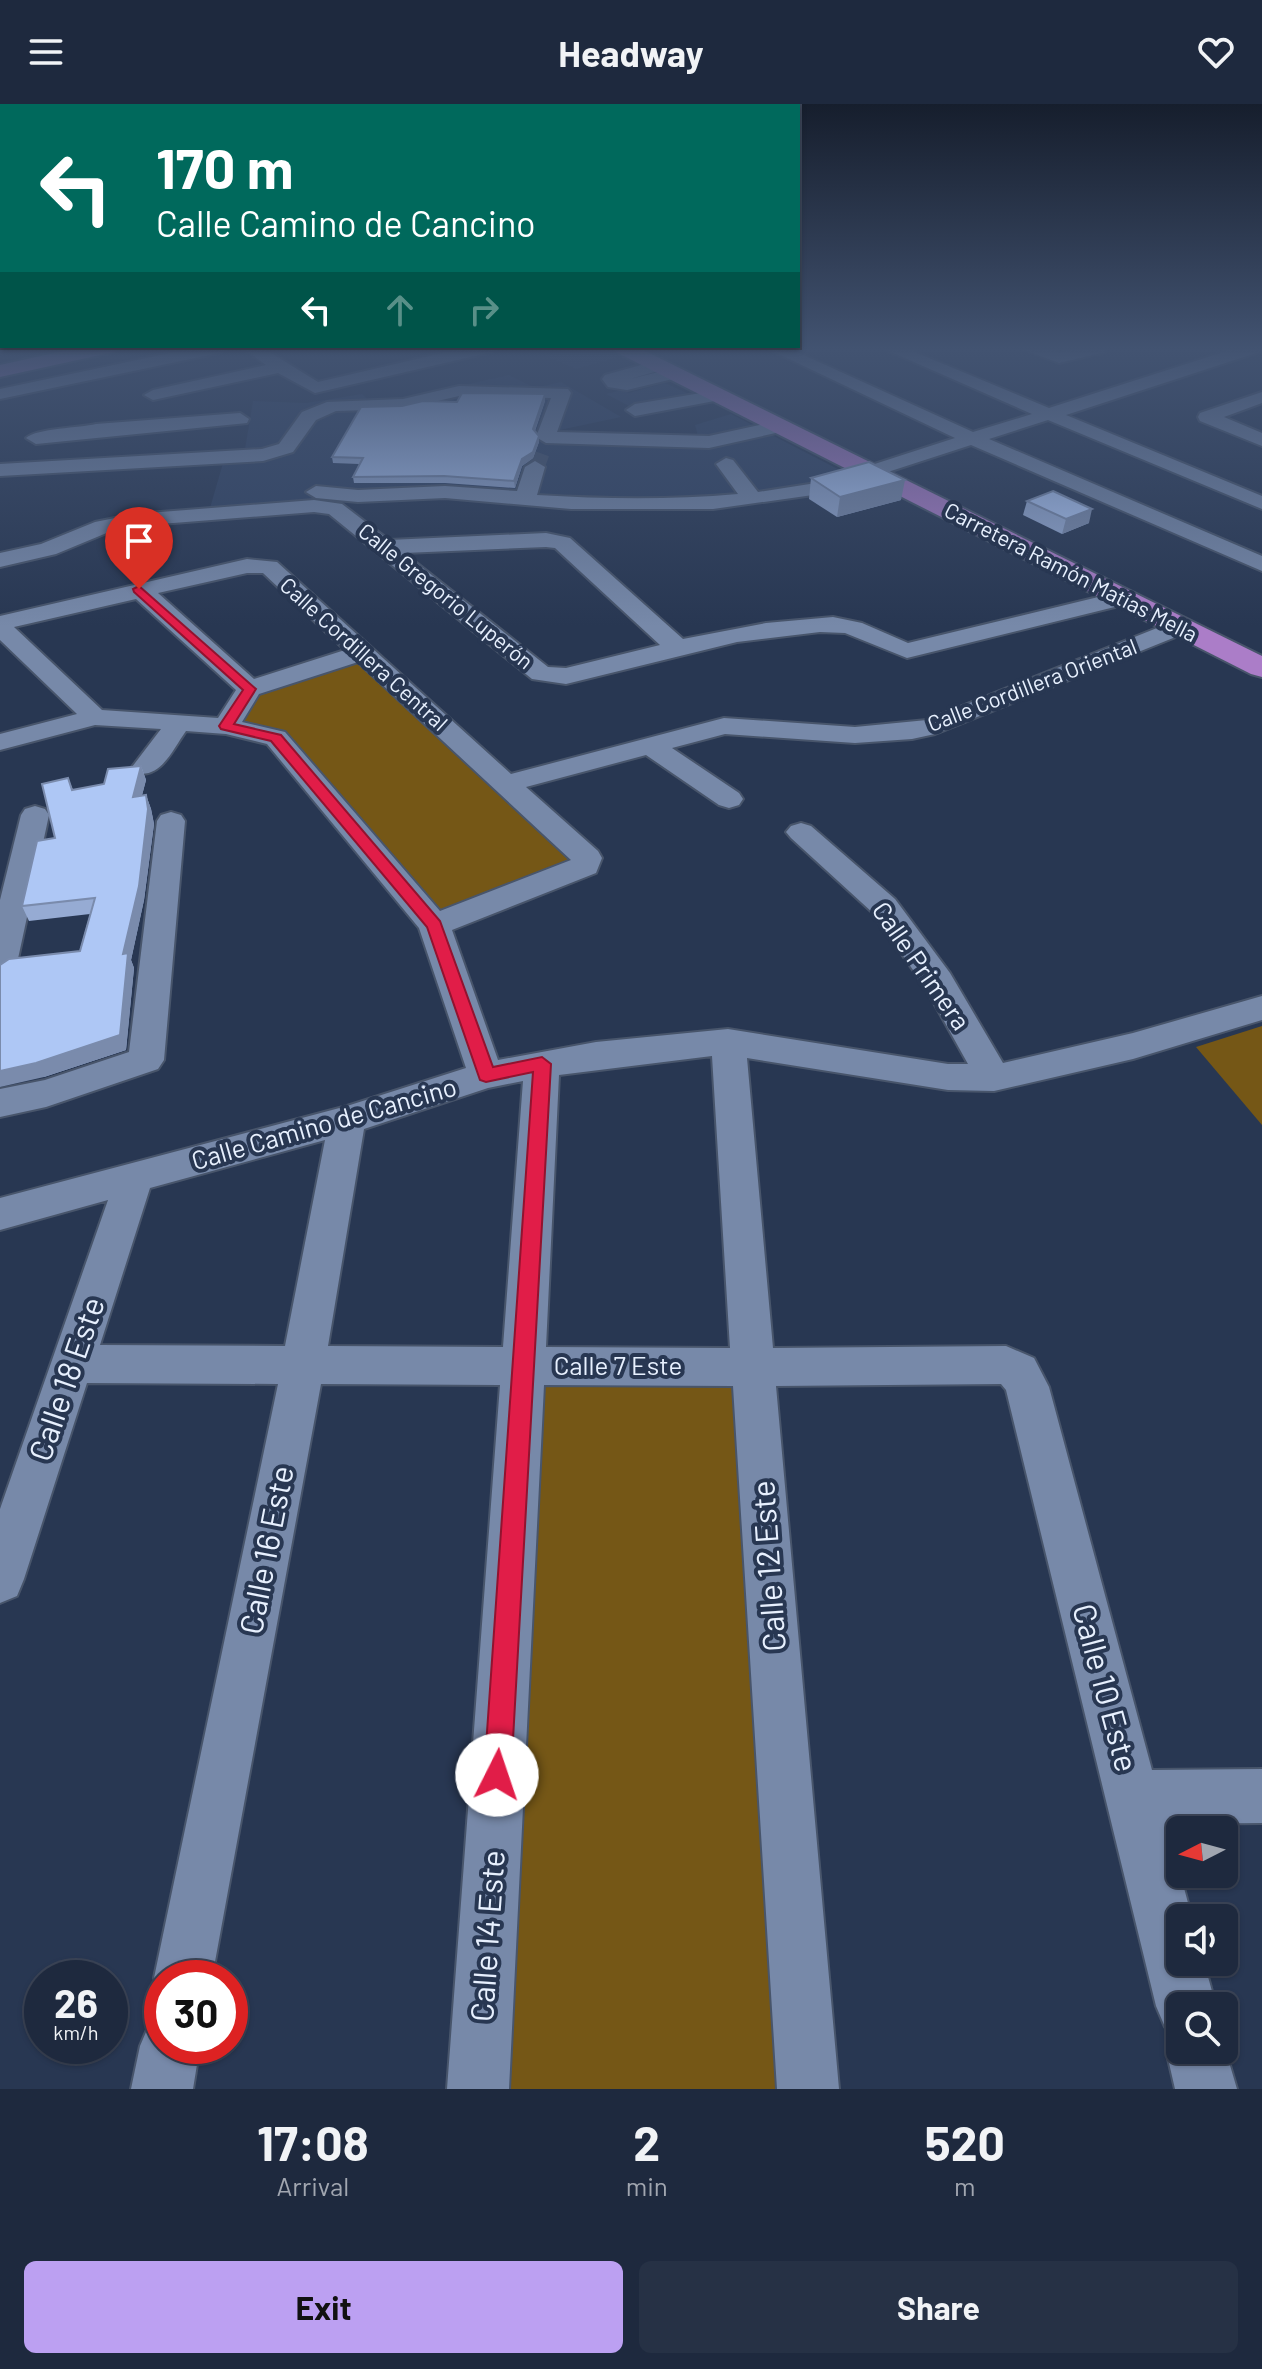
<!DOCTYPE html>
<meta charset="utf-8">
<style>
:root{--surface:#1e293e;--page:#263145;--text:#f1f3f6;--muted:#a1a6b0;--line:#3c4558;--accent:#bca0f2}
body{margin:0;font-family:Barlow,sans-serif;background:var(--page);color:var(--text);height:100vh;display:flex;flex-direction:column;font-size:30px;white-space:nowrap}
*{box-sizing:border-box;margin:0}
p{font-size:26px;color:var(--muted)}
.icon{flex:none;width:44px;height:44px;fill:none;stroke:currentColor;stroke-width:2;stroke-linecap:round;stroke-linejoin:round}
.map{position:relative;height:1985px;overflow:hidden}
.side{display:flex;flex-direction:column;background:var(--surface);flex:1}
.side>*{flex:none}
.guide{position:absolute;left:0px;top:0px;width:800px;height:244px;box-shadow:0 2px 6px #0004,0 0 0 2px var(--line);background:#00695c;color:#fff;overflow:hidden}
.needle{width:52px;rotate:264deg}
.fabs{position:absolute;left:1166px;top:1712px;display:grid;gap:16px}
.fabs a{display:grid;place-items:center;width:72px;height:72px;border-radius:12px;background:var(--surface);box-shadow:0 2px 6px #0004,0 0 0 2px var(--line);font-size:40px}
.speed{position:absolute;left:24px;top:1856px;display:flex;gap:16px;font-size:40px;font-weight:700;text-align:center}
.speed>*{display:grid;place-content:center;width:104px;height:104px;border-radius:50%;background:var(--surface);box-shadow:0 2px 6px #0004,0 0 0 2px var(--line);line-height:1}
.speed small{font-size:20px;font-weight:400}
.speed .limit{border:12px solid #d22;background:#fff;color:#111}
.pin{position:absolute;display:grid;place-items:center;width:68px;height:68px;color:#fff;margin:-82px -34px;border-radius:50% 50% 50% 0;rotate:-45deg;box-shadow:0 0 8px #0007}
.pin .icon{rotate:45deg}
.me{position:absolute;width:88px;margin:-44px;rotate:4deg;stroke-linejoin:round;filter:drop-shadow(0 0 6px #0008)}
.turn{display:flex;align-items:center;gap:28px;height:168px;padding:0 24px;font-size:36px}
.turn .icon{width:104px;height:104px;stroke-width:2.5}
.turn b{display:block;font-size:56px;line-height:68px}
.lanes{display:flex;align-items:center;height:76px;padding:0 24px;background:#0003;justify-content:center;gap:40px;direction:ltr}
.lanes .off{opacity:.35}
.eta{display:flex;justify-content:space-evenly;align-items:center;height:136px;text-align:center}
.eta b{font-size:48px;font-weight:700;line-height:56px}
.cta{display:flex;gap:16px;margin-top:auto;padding:16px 24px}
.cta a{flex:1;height:92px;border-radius:12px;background:var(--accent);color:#111;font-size:32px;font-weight:700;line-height:92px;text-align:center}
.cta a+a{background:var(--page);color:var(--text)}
header{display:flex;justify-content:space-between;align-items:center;height:104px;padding:0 24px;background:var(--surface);font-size:36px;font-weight:700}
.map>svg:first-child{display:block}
.built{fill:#304262}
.green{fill:#755716}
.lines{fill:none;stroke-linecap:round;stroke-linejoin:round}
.minor-tunnel{stroke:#45536c;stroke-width:19;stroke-dasharray:19 10;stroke-linecap:butt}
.minor-casing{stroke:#48556b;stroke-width:4}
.major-casing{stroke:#48556b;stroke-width:4}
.minor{fill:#7789a9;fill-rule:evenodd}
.major{fill:#ab7dc8;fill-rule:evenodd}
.wall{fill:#96abd3}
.shaded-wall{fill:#7a8bac}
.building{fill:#aec7f5;stroke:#7a8bac;stroke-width:2}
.route{fill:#e11d48;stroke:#92132f;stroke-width:2}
.labels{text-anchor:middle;stroke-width:8;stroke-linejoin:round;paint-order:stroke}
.far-street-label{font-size:22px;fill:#e7f0fe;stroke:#283752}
.street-label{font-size:26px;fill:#e7f0fe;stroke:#283752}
.near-street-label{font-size:32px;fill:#e7f0fe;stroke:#283752}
</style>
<header><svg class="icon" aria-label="menu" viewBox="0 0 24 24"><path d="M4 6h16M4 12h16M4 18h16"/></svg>Headway<svg class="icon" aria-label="heart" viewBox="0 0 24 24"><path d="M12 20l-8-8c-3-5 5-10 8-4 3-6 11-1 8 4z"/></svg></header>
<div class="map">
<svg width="1262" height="1985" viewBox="0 0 1262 1985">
<rect width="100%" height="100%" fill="#283752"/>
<g class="built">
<polygon points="573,244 605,244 622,252 576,265 546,252"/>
<polygon points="509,271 535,284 561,278 621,313 555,327 698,332 695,321 731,310 863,378 808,392 693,405 585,406 436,392 210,404 223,359 243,357 253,297 306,299 362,290 370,298 402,295"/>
<polygon points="665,279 689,290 629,302 606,290 622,286 629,289"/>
</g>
<g class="green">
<polygon points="361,556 579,754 442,811 297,641 282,629 241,618 253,591"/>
<polygon points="1262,922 1262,1021 1196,943"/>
<polygon points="535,1271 740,1272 793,1985 492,1985"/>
</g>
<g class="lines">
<polyline class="minor-tunnel" points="535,363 540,349"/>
<defs>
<g id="minor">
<polygon points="194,244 227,244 219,249 0,295 0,285"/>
<polygon points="243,244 263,244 318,278 464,244 494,244 492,248 315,289 278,269 153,296 144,291 153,286 266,261"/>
<path d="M766,244H788L973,328L1032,310L882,244H905L1049,304L1236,244H1261L1259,248L1066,311L1262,392V405L1048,316L989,335L1262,452V467L971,341L820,390L713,405H571L445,394L358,398L316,394L306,388L316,382L358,386L445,382L517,387L525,363L535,357L545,363L537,391C604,395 671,396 738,390L716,360L726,354L733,356L758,388L816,379L955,334Z"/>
<polygon points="1020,244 1046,244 1060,249 1078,244 1107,244 1105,248 1059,259"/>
<polygon points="659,256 665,257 668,261 665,265 630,275 675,264 684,269 681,273 627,286 608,283 602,275 605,271"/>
<polygon points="459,282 568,285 571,289 557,328 709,332 782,316 791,322 789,326 709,344 546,339 536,333 551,294 459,292 403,305 336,307 316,316 293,348 263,357 0,372 0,360 262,345 279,340 302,308 327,298 403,295"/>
<polygon points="719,286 725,287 728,291 725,295 635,312 626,306 635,300"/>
<polygon points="1262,288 1262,299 1224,313 1262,329 1262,342 1200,317 1198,313 1200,309"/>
<path d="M240,309L249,315L247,319L36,340L26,334C37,324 80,324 96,320Z"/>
<path d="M314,396L342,400L389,436L546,429L570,434L683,535L766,519L833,513L862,519L908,539L1123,487L1131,489L1135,494L1131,499L907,554L845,529L820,528L737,538L566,580L532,575L329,410L314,408L135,422L109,428L56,450L0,463V449L41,440L95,418L135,410ZM546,443L555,444L660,541L566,564L548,563L404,449Z"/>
<path d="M247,455L277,458L511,670L724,614L855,623L927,616L1172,518H1188L1192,523L1188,528L935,630L912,635L855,639L725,630L672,644L739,689L743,695L739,701L729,704L719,701L646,651L526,683L598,747L602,754L596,769L452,826L498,956L596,938L728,925L948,960H968L925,883L873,809L791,734L786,728L791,722L801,719L811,722L895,795L950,869L1003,959L1133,929L1262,892V916L1133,955L994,987L948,986L747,954L773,1244L1006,1242L1034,1254L1049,1283L1152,1666L1262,1665V1719L1167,1720L1192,1814H1180V1858H1204L1216,1902H1180V1946H1224V1941L1237,1985H1175L1166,1946L1174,1927L1165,1923L1156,1902L1006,1286L1001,1280L776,1282L839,1985H777L733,1282L544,1281L509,1985H447L500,1281L321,1280L212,1874H162V1894L154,1874L278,1280L87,1279L24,1475L17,1492L0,1499V1405L108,1096L0,1126V1094L347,1002L466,964L419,824L267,640L226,630L186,627C173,645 161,675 136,669L132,663L161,625L95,621L0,646V630L77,610L0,536V512ZM247,469H263L345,546L254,575L158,489ZM136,495L236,586L218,614L102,606L14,523ZM358,558L571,756L440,807L285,628L242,618L259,590ZM712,952L730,1244L546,1243L559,971ZM523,977L503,1243L328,1242L364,1025L488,984ZM325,1036L285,1242L100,1241L150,1084Z"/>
<polygon points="35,702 45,705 49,711 16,864 12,872 0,875 0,796 21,711 25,705"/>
<polygon points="171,708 181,711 185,717 164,956 158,965 46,1003 0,1013 0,985 45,976 129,948 157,717 161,711"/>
<polygon points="162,1915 162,1942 200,1942 193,1985 131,1985 140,1942 149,1921"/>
</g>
<g id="major">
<polygon points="77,244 117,244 114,248 0,273 0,261"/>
<polygon points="613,244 639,244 1262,552 1262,573 1251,570 616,248"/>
</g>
</defs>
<use href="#minor" class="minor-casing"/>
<use href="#major" class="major-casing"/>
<use href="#minor" class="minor"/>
<use href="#major" class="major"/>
</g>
<g class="wall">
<polygon points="545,290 545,297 535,327 539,332 539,338 533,354 522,362 515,384 445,379 354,379 353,373 359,360 333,359 332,353 402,302"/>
<polygon points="811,374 901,396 837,413 809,395"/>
<polygon points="1027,397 1089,419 1062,430 1023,411"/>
<polygon points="141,662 146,676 142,691 146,691 151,705 154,720 144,796 131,856 134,864 126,946 44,973 90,810 29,817 22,802 55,734 68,674 73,686 104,680"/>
</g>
<g class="shaded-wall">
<polygon points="545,290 545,297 533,332 533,325"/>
<polygon points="539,332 539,338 533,354 522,362 515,384 514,377 522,355"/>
<polygon points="905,376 901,396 837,413 840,393"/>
<polygon points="1092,405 1089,419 1062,430 1066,415"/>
<polygon points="141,662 146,676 138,707 133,693"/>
<polygon points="146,691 151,705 154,720 144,796 131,856 134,864 126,946 44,973 0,983 0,967 123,850"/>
</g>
<g class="building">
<polygon points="462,289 545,290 533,325 539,332 533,348 522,355 514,377 444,372 353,373 363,354 332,353 361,303 402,302 423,297 457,298"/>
<polygon points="869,358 905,376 840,393 811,374"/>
<polygon points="1053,387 1092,405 1066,415 1027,397"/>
<polygon points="141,662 133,693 146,691 148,705 139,782 123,850 128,849 120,931 36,959 0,967 0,861 9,855 80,847 95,794 22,802 37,737 55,734 42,680 68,674 72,686 104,680 108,665"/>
</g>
<linearGradient id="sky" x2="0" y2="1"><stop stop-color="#161e2d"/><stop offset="0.47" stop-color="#425371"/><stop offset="1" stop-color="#425371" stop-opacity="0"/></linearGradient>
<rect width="1262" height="522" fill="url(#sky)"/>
<polygon class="route" points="139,482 256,585 234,620 281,631 440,817 493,963 542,953 551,960 511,1671 507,1680 497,1684 488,1680 484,1671 533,968 486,978 480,976 427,823 271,637 221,625 219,622 243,586 134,488 133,485"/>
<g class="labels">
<g class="far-street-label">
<text transform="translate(1071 468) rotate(27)" y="8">Carretera Ramón Matías Mella</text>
<text transform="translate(446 492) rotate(39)" y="8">Calle Gregorio Luperón</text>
<text transform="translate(364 550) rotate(42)" y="8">Calle Cordillera Central</text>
<text transform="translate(1032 581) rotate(-21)" y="8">Calle Cordillera Oriental</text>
</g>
<g class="street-label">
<text transform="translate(921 862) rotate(55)" y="9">Calle Primera</text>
<text transform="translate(324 1020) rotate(-16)" y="9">Calle Camino de Cancino</text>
<text x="618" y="1271">Calle 7 Este</text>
</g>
<g class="near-street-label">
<text transform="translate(67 1275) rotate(-71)" y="11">Calle 18 Este</text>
<text transform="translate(267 1446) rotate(-79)" y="11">Calle 16 Este</text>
<text transform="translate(769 1462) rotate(-94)" y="11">Calle 12 Este</text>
<text transform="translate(1105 1584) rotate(75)" y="11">Calle 10 Este</text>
<text transform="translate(488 1832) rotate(-86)" y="11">Calle 14 Este</text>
</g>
</g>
</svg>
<div class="fabs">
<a><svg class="needle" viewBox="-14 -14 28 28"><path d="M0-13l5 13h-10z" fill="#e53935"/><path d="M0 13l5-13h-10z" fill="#a1a6b0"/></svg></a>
<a><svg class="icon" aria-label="sound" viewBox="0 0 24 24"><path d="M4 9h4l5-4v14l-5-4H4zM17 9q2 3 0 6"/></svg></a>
<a><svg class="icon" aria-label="search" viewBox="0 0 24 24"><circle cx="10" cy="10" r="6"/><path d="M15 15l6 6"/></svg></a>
</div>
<div class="speed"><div>26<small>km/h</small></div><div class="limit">30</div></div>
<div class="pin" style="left:139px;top:485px;background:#d93025"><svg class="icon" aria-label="arrive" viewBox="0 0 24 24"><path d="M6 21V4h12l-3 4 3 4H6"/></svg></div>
<svg class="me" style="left:497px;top:1671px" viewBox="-20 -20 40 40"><circle r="19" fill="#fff"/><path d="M0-13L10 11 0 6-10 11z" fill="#e11d48"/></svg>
<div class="guide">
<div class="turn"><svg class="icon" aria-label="left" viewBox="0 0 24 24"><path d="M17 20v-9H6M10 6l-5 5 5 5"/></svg><div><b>170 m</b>Calle Camino de Cancino</div></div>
<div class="lanes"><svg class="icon" aria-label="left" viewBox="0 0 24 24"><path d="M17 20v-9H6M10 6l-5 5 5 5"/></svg><svg class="icon off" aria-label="ahead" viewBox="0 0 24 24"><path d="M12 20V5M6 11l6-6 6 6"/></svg><svg class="icon off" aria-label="right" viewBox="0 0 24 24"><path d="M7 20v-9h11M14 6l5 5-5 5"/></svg></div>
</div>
</div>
<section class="side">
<div class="eta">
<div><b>17:08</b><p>Arrival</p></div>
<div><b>2</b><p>min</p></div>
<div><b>520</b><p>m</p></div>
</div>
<div class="cta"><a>Exit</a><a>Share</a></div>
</section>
